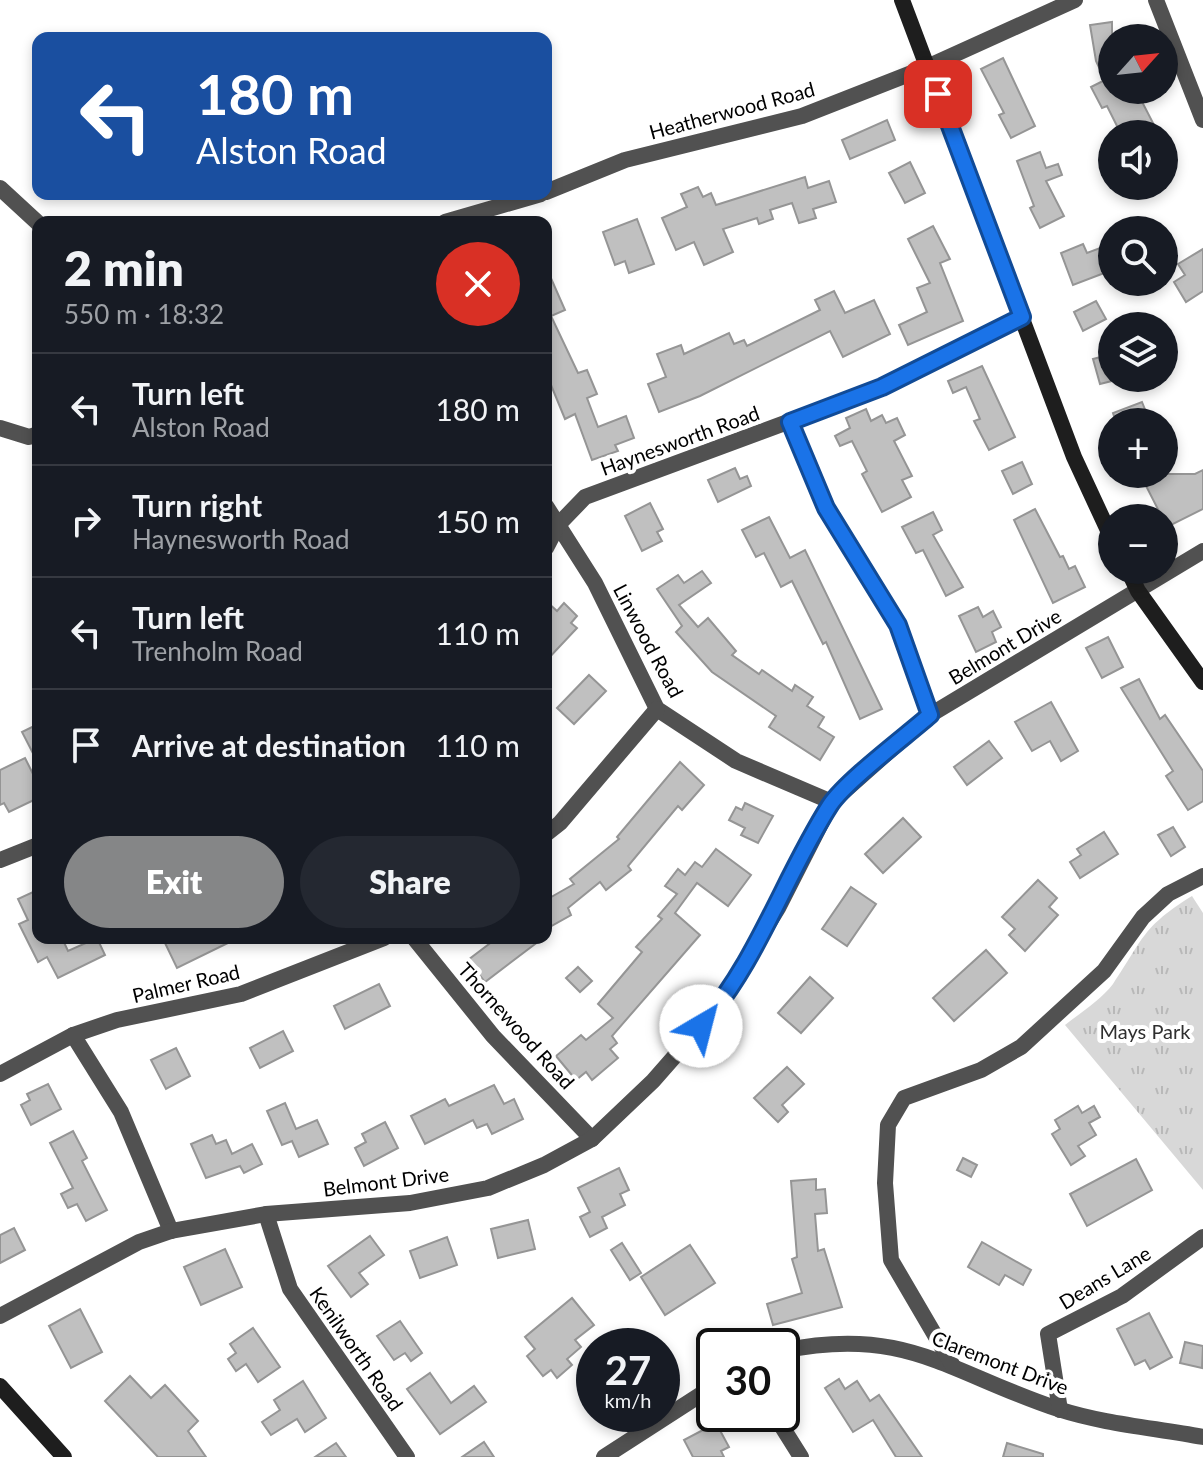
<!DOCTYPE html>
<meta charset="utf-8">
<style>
:root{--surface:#171b24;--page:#242831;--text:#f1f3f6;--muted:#9ea1a6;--line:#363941;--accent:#858687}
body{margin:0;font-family:Lato,sans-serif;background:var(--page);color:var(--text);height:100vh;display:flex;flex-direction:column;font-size:30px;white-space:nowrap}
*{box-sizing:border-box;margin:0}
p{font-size:26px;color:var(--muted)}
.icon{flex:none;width:44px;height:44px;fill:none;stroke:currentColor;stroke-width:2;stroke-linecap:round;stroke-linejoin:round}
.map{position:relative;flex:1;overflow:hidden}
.side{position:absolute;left:32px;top:216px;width:520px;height:728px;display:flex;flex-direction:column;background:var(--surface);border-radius:16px;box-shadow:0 4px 12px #0003}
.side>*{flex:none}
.hud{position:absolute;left:32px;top:32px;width:520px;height:168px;border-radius:16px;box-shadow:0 4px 12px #0003;background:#1a4fa0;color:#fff;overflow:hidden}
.needle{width:52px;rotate:63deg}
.fabs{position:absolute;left:1098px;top:24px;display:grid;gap:16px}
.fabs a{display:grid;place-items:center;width:80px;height:80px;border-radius:50%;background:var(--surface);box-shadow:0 4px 12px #0003;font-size:40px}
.speed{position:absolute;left:576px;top:1328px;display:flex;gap:16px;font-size:40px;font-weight:700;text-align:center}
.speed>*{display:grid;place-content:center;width:104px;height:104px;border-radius:50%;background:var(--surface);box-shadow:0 4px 12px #0003;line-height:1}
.speed small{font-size:20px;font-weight:400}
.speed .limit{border:4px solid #111;border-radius:12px;background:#fff;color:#111}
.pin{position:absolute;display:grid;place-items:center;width:68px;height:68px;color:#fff;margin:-34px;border-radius:16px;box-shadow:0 4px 12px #0006}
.me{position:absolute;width:88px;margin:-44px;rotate:37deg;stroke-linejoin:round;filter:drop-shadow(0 0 6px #0008)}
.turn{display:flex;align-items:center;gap:28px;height:168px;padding:0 32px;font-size:36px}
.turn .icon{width:104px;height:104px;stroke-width:2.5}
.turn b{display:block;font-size:56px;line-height:68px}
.round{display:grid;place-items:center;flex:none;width:84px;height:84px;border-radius:42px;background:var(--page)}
.overview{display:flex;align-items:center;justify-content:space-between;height:136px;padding:0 32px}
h1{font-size:48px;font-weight:800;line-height:60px}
.primary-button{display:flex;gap:16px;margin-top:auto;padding:16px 32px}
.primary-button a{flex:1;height:92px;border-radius:48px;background:var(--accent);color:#fff;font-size:32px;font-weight:800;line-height:92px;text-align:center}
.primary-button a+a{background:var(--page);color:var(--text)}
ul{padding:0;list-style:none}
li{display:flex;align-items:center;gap:24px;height:112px;padding:0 32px;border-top:2px solid var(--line)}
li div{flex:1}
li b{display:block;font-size:30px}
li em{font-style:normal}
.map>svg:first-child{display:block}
.park{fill:url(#park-tufts)}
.building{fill:#c0c0c0;stroke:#959595;stroke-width:2}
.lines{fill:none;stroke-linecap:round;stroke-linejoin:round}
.street{stroke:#515151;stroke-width:16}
.secondary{stroke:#1e1e1e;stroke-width:16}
.route-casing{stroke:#114b97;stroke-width:20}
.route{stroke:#1a73e8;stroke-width:14}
.labels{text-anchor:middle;stroke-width:8;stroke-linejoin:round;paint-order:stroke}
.street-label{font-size:20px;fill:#000;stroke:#fff}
.park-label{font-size:20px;fill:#2f2f2f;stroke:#fff}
</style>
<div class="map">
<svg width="1203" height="1457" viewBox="0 0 1203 1457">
<defs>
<pattern id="park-tufts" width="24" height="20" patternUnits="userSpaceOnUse" patternTransform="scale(2)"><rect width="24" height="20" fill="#d8d8d8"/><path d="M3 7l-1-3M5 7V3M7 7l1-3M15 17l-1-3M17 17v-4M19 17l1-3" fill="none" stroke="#b8b8b8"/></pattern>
</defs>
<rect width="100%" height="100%" fill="#fff"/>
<path class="park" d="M1192,896L1203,913V1190L1065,1025C1080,1013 1101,1000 1113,984C1144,938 1142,927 1192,896Z"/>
<g class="building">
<polygon points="1112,22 1112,90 1136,90 1154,125 1135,134 1121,134 1107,106 1102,108 1091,87 1105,80 1096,61 1090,25"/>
<polygon points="1003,58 1035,126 1011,138 999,115 1004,113 981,69"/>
<polygon points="887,120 895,140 850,159 842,140"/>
<polygon points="1040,152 1046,168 1058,164 1062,175 1046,181 1064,216 1040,228 1030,208 1034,206 1017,161"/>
<polygon points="910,162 925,193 905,203 889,173"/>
<polygon points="805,177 808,188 829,181 836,202 813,209 816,218 799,223 792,203 770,210 773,219 759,224 757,218 723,229 733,252 704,265 694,242 676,250 662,218 687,207 681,194 698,187 703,197 711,193 716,205"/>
<polygon points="637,219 654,264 629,273 625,261 615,265 603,232"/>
<polygon points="933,226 950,259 940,263 963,321 908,345 899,325 927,312 917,288 930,283 908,239"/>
<polygon points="1083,244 1087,253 1108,245 1112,270 1073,285 1061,253"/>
<polygon points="1203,249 1203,291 1186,302 1174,282 1185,275 1178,264"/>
<polygon points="546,267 565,310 551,316 578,373 587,370 597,394 587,398 598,427 626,416 634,438 615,445 618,451 592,460 575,414 565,419 546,373"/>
<polygon points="834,291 845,313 874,300 890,334 843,357 830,331 700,396 659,412 648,384 666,377 657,354 681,345 684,354 729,333 734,344 744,340 747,346 820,310 815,300"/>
<polygon points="1096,301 1106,319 1083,331 1074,312"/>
<polygon points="1112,354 1112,381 1100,384 1093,359"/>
<polygon points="982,366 1015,437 989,450 974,421 980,419 966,387 953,393 948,381"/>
<polygon points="1142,402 1150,422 1116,422 1113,413"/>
<polygon points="866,409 871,421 882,415 886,423 897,418 905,435 894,441 912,476 902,480 911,497 882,512 862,474 867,471 852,441 840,446 835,436 850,428 846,418"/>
<polygon points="1022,462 1032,484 1013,494 1002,471"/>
<polygon points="735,468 740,479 747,476 751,486 718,502 708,480"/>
<polygon points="1203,470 1203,509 1167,527 1140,474 1195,474"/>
<polygon points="650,503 663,529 657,532 662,541 642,551 625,516"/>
<polygon points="1035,509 1060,557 1063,556 1069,569 1075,566 1085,587 1053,603 1014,520"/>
<polygon points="933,512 942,530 933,535 963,587 946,596 923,550 916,553 902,527"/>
<polygon points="769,517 790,558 805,550 882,709 860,719 826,642 823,644 792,581 781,587 764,553 756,557 742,530"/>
<polygon points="702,571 711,583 679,605 698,627 708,618 736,651 732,655 759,674 762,670 792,691 795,685 813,697 807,706 824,717 818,727 834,737 820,760 769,727 776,716 712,672 676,632 682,626 657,589 678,575 684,583"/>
<polygon points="546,601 557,611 564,603 577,616 571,623 577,628 546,661"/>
<polygon points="978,607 983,617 993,611 1001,627 992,632 996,642 976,652 959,616"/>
<polygon points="1108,637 1123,667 1102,678 1086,648"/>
<polygon points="589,675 606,691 574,724 557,708"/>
<polygon points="1139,679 1160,719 1165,715 1203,771 1203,801 1188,810 1166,776 1173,771 1121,688"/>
<polygon points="1051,702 1078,751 1061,761 1050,741 1032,751 1015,722"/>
<polygon points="38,724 38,763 22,732"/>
<polygon points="989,741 1002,758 967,785 954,767"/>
<polygon points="25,758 38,784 38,798 9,812 4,803 0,805 0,770"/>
<polygon points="680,762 704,785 682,810 678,806 628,866 631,870 606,890 600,882 568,908 571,915 546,929 546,900 574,884 570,879 619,839 617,837"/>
<polygon points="745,803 773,816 758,843 741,835 745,828 729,820 736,807 742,810"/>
<polygon points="903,818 921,837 883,873 865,854"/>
<polygon points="1173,827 1185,847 1171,856 1158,835"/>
<polygon points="1104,832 1118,854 1080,878 1070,862 1081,855 1077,849"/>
<polygon points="716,849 751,875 728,906 697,883 675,913 700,935 612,1036 617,1043 610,1049 618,1058 592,1080 586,1072 576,1080 556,1056 581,1035 586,1040 613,1018 598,1004 642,952 636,947 662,919 658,916 677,894 665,886 678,869 685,875 695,862 702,867"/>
<polygon points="1038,880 1057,898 1049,907 1058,915 1025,951 1009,935 1015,929 1002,917"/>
<polygon points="851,887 876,904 847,946 822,929"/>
<polygon points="33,892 38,902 38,938 62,938 68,951 97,938 105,955 58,978 47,957 38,962 19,924 28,920 18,899"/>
<polygon points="176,938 238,938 177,968 165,943"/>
<polygon points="497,938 543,938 485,982 468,960"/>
<polygon points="986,950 1007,973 954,1021 933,998"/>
<polygon points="578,967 592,981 580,992 566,978"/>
<polygon points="810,977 833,998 801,1033 778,1013"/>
<polygon points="379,984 390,1006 345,1029 334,1006"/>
<polygon points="283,1031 293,1051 260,1068 250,1048"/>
<polygon points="176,1048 190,1076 166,1089 151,1060"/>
<polygon points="787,1067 804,1084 782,1105 788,1112 778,1122 754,1098"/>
<polygon points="48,1084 61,1109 31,1125 21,1105 30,1100 27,1094"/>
<polygon points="494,1085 504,1104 514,1099 523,1119 492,1134 487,1124 477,1128 473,1120 425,1144 411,1116 445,1099 449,1106"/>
<polygon points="285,1103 296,1129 317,1120 328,1144 299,1157 292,1141 282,1145 267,1111"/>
<polygon points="1078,1106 1082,1113 1094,1106 1100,1117 1089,1123 1096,1135 1078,1146 1085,1156 1071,1165 1052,1134 1060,1129 1055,1120"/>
<polygon points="385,1122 398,1148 364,1166 355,1148 366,1142 362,1134"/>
<polygon points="73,1131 87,1158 82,1161 107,1210 86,1221 77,1204 68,1208 61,1194 73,1188 50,1143"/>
<polygon points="212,1135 216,1144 226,1140 232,1154 252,1144 262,1164 244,1173 240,1166 206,1178 191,1144"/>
<polygon points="963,1158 977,1165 971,1177 957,1170"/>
<polygon points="1136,1159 1152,1190 1087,1226 1070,1194"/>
<polygon points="619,1168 629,1190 620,1194 625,1205 602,1217 607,1228 590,1237 580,1217 590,1212 578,1188"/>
<polygon points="816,1179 816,1190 825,1189 827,1213 815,1214 818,1251 824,1249 842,1307 773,1325 767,1304 802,1293 792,1259 797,1257 791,1181"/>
<polygon points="528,1220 535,1249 498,1258 491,1229"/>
<polygon points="14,1228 25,1250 0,1263 0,1235"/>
<polygon points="370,1236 384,1255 359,1273 368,1284 351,1297 328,1266"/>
<polygon points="447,1237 457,1265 420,1278 410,1251"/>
<polygon points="982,1242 1031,1270 1023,1285 1005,1275 999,1285 968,1267"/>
<polygon points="622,1243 641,1273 630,1280 611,1250"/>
<polygon points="690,1245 715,1283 665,1315 641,1277"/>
<polygon points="225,1249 242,1287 201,1305 184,1267"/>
<polygon points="572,1298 594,1325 575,1340 581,1347 567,1359 572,1365 557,1378 551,1370 543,1376 527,1356 535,1349 525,1337"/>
<polygon points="80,1309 102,1352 71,1368 49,1326"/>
<polygon points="1149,1313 1172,1357 1150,1369 1145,1360 1135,1365 1117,1329"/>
<polygon points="400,1321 422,1353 411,1361 405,1353 394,1360 377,1336"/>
<polygon points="253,1328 280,1367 258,1382 246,1364 236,1371 228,1359 236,1353 230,1344"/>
<polygon points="1185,1342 1203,1346 1202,1368 1180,1363"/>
<polygon points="430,1373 451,1403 474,1386 486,1402 440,1434 407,1389"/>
<polygon points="130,1376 151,1398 165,1385 198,1421 188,1431 206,1457 158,1457 105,1401"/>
<polygon points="839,1379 845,1389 857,1381 870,1401 879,1395 922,1457 896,1457 873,1420 853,1432 825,1388"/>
<polygon points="303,1381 326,1418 305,1432 297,1419 271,1435 262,1422 280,1410 274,1400"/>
<polygon points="716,1423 729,1447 721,1451 724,1457 693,1457 684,1440"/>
<polygon points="484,1442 494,1457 462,1457"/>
<polygon points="336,1443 346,1457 315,1457"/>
<polygon points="1007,1443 1043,1454 1043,1457 1003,1457"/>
</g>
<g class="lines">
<g class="street">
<polyline points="1156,0 1203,120"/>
<polyline points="0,188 38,223"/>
<polyline points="546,192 625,160 802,116 927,67 1075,0"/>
<polyline points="445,222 541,194"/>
<polyline points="790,422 826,508 898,625 930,715"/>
<polyline points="0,428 29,437 38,434"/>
<polyline points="546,506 595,583 657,709 736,761 832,802"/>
<polyline points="546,548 558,525 585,497 882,387 1022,317"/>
<polyline points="546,834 560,823 657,709"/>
<polyline points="0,860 38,845"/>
<polyline points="414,938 493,1036 592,1139"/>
<polyline points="73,1035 121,1112 171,1231"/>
<polyline points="0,1074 73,1035 117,1020 241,994 384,938"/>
<polyline points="266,1214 290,1289 407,1457"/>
<polyline points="0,1316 139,1242 171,1231 266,1214 410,1203 488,1188 544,1165 592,1139 653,1081 717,1008 778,908 832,802 930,715 1203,551"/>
<path d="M782,1351C906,1325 949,1373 1058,1409C1104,1424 1156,1428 1203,1437"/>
<polyline points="953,1366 891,1260 885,1183 888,1125 904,1098 981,1070 1021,1047 1104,971 1143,917 1168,894 1203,876"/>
<polyline points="1060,1410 1048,1334 1122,1296 1203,1237"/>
<polyline points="774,1414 801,1457"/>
<polyline points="604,1457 714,1386"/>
</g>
<g class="secondary">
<polyline points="902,0 1074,457 1112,539"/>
<polyline points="1128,570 1138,591 1203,682"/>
<polyline points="0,1386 64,1457"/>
</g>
</g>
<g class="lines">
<defs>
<path id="route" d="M701,1026C758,961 784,877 830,805C846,781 906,736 930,715L898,625L826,508L790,422L882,387L1022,317L938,94"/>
</defs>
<use href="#route" class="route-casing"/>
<use href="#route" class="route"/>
</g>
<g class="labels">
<g class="street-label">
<text transform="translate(732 111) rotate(-15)" y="7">Heatherwood Road</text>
<text transform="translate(680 441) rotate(-20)" y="7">Haynesworth Road</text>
<text transform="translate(648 641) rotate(62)" y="7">Linwood Road</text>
<text transform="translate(1005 647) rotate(-31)" y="7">Belmont Drive</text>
<text transform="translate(186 984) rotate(-13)" y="7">Palmer Road</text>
<text transform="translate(516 1026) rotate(48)" y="7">Thornewood Road</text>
<text transform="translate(386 1182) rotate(-7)" y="7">Belmont Drive</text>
<text transform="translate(1105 1278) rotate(-31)" y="7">Deans Lane</text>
<text transform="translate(356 1349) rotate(55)" y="7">Kenilworth Road</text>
<text transform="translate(1000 1363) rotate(21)" y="7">Claremont Drive</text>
</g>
<g class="park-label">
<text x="1145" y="1039">Mays Park</text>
</g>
</g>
</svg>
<div class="fabs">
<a><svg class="needle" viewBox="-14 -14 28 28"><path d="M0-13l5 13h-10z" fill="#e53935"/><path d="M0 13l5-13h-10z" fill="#9ea1a6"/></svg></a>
<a><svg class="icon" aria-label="sound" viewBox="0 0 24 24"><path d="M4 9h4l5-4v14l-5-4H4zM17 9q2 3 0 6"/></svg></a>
<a><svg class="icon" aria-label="search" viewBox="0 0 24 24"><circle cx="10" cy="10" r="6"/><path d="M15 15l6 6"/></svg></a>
<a><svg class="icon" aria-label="layers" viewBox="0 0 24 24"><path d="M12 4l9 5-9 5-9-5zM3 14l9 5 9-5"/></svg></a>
<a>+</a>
<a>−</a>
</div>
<div class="speed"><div>27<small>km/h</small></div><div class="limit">30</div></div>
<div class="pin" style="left:938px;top:94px;background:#d93025"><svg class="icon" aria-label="arrive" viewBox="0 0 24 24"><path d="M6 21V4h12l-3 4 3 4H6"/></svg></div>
<svg class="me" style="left:701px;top:1026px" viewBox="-20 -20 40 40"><circle r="19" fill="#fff"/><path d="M0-13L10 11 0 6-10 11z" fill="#1a73e8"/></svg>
<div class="hud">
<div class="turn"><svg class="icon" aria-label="left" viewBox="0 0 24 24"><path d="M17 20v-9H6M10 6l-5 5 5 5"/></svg><div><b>180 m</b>Alston Road</div></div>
</div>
<section class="side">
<div class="overview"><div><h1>2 min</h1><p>550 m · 18:32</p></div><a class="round" style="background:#d93025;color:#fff"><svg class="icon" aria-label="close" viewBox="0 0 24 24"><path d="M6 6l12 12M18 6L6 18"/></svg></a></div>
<ul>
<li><svg class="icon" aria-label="left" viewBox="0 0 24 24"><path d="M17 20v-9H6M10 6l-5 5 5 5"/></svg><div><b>Turn left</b><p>Alston Road</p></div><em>180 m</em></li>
<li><svg class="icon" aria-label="right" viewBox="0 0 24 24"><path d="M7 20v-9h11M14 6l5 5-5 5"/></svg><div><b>Turn right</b><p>Haynesworth Road</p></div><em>150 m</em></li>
<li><svg class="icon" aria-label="left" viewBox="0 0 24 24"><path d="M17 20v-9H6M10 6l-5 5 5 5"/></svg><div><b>Turn left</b><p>Trenholm Road</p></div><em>110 m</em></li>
<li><svg class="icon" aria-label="arrive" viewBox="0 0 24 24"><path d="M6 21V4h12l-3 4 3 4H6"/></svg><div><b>Arrive at destination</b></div><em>110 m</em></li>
</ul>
<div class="primary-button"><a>Exit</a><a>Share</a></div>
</section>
</div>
